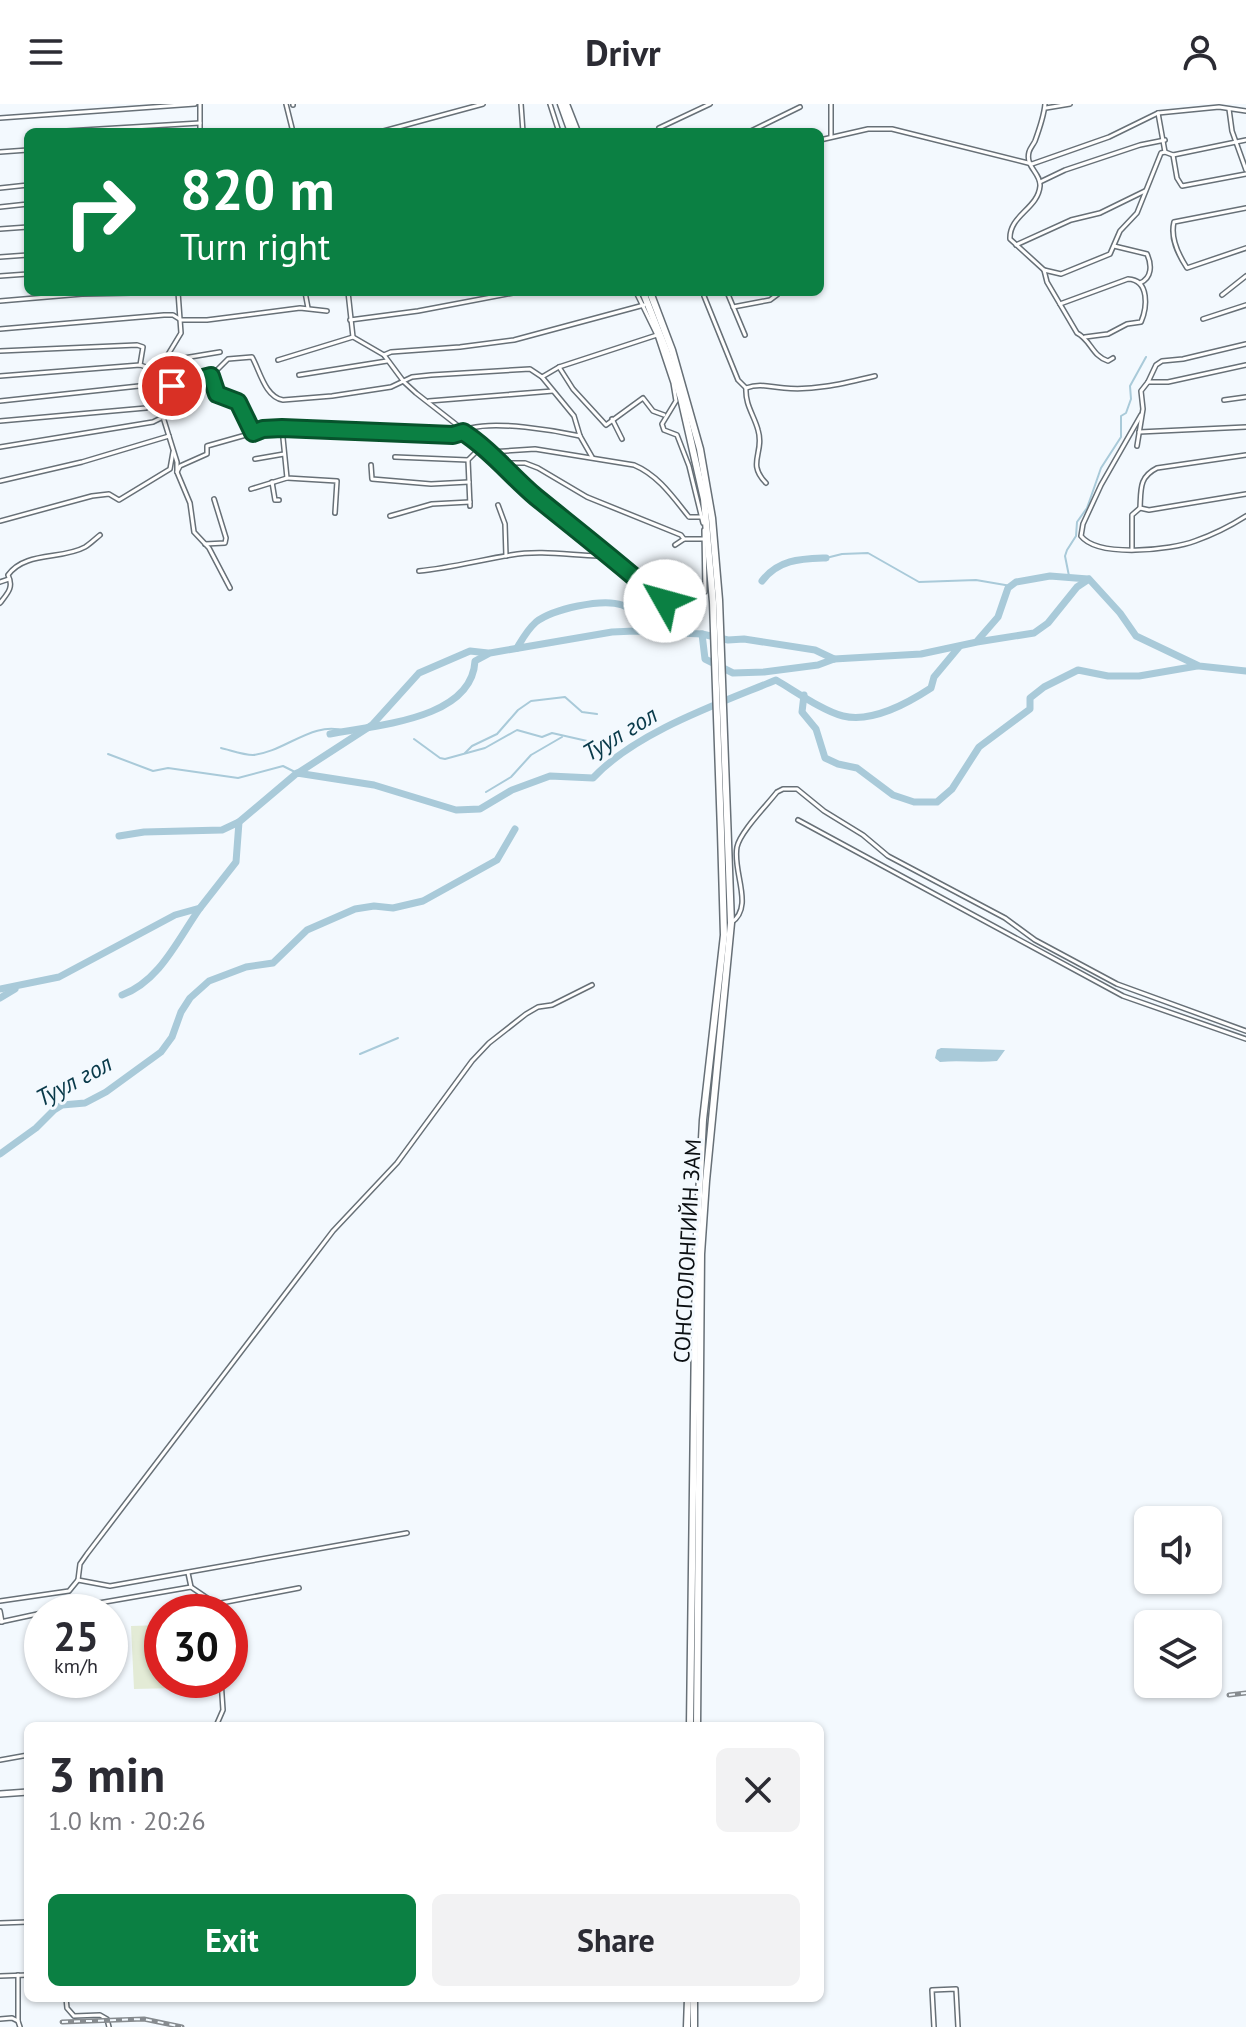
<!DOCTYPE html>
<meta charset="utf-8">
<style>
:root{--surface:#fff;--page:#f2f2f3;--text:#2b2b33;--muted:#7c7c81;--accent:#0b8043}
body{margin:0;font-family:"PT Sans",sans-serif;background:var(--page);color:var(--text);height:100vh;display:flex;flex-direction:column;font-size:30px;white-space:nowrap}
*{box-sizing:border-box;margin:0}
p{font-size:26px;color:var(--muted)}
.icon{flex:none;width:44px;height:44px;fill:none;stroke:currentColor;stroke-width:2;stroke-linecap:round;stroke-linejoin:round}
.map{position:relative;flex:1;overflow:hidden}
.side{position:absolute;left:24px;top:1618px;width:800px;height:280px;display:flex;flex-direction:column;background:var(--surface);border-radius:12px;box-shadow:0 2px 6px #0004}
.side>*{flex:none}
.top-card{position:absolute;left:24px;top:24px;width:800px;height:168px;border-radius:12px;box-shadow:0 2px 6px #0004;background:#0b8043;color:#fff;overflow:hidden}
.controls{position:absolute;left:1134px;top:1402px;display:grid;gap:16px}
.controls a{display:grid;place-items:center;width:88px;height:88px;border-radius:12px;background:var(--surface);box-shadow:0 2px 6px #0004;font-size:40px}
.speed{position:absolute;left:24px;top:1490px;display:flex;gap:16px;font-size:40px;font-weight:700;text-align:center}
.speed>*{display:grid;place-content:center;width:104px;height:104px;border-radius:50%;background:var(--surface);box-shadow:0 2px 6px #0004;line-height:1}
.speed small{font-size:20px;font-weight:400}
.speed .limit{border:12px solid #d22;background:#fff;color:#111}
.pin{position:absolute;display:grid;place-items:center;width:68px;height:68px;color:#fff;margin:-34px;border:4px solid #fff;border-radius:50%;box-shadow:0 2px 8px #0007}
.me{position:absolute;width:88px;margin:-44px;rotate:308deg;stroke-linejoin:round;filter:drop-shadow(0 0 6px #0008)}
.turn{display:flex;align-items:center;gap:28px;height:168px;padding:0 24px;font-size:36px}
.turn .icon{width:104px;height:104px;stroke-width:2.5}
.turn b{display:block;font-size:56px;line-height:68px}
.round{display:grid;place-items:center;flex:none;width:84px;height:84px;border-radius:12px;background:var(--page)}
.overview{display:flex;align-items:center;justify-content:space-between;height:136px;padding:0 24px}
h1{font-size:48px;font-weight:600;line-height:60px}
.cta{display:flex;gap:16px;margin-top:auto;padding:16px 24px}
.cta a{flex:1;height:92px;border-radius:12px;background:var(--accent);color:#fff;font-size:32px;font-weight:600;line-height:92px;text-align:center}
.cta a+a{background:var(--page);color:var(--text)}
header{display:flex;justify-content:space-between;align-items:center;height:104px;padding:0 24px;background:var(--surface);font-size:36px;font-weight:600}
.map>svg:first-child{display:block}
.green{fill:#e3ebd6}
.water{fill:#a9cad9}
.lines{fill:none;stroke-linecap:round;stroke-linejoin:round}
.stream{stroke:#a9cad9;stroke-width:2}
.river{stroke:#a9cad9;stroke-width:7}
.street-casing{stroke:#677077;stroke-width:6}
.secondary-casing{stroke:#677077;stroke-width:8}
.primary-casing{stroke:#677077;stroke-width:9}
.street{stroke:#fff;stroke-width:3}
.secondary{stroke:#fff;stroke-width:5}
.primary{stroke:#fff;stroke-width:6}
.rail-casing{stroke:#868b8f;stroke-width:5}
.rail{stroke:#f3f9fe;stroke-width:2;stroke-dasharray:6;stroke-linecap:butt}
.route-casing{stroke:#07532c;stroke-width:20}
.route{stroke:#0b8043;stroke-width:14}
.labels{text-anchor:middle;stroke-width:6;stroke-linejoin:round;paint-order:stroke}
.street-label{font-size:22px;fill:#0b0f12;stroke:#f3f9fe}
.water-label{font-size:24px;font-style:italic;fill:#093a4a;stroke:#f3f9fe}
</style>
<header><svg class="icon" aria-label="menu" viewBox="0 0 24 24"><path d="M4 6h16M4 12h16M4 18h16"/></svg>Drivr<svg class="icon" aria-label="person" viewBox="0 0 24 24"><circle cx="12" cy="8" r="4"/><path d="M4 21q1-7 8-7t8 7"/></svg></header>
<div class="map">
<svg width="1246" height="1923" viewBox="0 0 1246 1923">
<rect width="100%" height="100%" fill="#f3f9fe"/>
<polygon class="green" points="162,1521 162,1576 178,1576 178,1584 134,1585 131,1522"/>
<path class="water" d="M941,944L1005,946L997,957C978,959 960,956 940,958L935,954L937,946Z"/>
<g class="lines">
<g class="stream">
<polyline points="826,454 842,450 868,449 919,478 976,476 1011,482"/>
<polyline points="1069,472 1065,452 1067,446 1076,432 1077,418 1087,404 1101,364 1121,333 1121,312 1126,309 1131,295 1130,282 1146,253"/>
<polyline points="414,635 440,654 445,655 485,644 517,626 542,633 552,629 596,639"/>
<path d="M221,644C230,646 243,651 253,651C285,648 313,616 345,627"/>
<polyline points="465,649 472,642 497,630 518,606 531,597 565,593 582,608 597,610"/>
<polyline points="108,650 153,667 168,664 238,674 283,662 297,669"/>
<polyline points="486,688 511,673 531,651 562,633"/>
<polyline points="360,950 398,934"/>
</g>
<g class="river">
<path d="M762,477C779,455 801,455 826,454"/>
<polyline points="702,530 705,555 733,569 764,568 818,561 834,555 921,550 977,538 1034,529 1048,519 1077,483 1089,475 1120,509 1136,532 1199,562 1246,567"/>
<polyline points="978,536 998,513 1008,484 1016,478 1050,472 1088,475"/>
<path d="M517,544C523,534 527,526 536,518C553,505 602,494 622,501C636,506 647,519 658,528"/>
<polyline points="804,591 802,608 816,625 825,654 838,660 857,664 893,691 914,698 937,698 952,685 979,643 1030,605 1030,594 1044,583 1078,566 1108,572 1139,572 1197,562"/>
<path d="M330,630C375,621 472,616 475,557L490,549L612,528L635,527L702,530L728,536L744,535L815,546L834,555"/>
<polyline points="298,669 372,621 419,569 470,547 488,549"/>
<polyline points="119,732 144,728 222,726 239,718"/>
<path d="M0,885L59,873L175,811L200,804L236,758L239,718L297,669L374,681L456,706L480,705L512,686L550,672L593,674C636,628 718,600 776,576C795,587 823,607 843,612C873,619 908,599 931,584L934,573L959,543"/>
<path d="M122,891C160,877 178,835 200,804"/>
<polyline points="0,894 15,885"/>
<polyline points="0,1050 36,1024 54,1006 62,1001 85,999 106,988 161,948 172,933 181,908 190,894 209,877 246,863 273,859 307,826 355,805 374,802 393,804 423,797 497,756 515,725"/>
</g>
<defs>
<g id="street">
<polyline points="286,0 293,28"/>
<polyline points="293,0 293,1"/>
<polyline points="521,0 523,28"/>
<polyline points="550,0 559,28"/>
<polyline points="831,0 831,32"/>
<path d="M1045,0C1044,12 1039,26 1035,37C1033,41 1030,44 1029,48C1025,63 1041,69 1040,82C1038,105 1009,111 1010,135L1044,166L1061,170L1110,150L1120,127L1137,109L1161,49L1165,48L1158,9"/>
<polyline points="1046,4 1070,0"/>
<polyline points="1229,5 1232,27 1246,66"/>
<polyline points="0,14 195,0"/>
<polyline points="50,28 200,19"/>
<polyline points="200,28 200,0"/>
<polyline points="380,28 483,0"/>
<polyline points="661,28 659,24 710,0"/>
<polyline points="749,28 800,3"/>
<polyline points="820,36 868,25 892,25 1032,60 1109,33 1158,9 1219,3 1246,7"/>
<polyline points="0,48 28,46"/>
<polyline points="1165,48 1173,51 1246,36"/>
<polyline points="1173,51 1177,74 1182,82 1246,70"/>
<polyline points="1040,78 1065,66 1140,41 1165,36"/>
<polyline points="0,84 28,81"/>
<polyline points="0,103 28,100"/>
<path d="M1246,104L1174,118C1170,134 1178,150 1187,164L1246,144"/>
<polyline points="0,125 28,123"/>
<polyline points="1016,141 1071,116 1100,109 1145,87"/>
<path d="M1114,142L1147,150C1152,161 1152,174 1140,179"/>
<polyline points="0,153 28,151"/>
<path d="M1044,166L1047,178L1077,229C1091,236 1092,252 1108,257L1113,254"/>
<polyline points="0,172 28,170"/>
<polyline points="178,188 181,229 158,267 163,313 177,358 177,368 190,399 194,428 209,444 230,484"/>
<polyline points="305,188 308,204"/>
<path d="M348,188L353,233L384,251L404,278L416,289L480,339L537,393L575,421L646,483C661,506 683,494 705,488L704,426"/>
<polyline points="636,188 657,231 673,279 676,297 662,320 664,326 677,331 689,362 703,419"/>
<polyline points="727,188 745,231"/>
<polyline points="1222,191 1246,172"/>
<path d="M704,192L738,276L746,284C745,301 754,311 758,326C765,349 746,359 766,379"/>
<polyline points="0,197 82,190 181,188"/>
<path d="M1060,200L1128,175C1150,176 1147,204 1141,218L1127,220L1108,230L1085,233"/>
<polyline points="733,203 770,196 778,190 778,188"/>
<polyline points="1203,215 1246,201"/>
<polyline points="350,216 418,207 518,188"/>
<polyline points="0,225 164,211 173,211 181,216 207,216 300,204 327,207"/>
<polyline points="1246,240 1183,255 1162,257 1156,261 1148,278 1168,278 1246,261"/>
<polyline points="0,247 137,241 143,243 140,261"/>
<polyline points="384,251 391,248 460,243 514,236 644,201"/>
<polyline points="278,256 353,233"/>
<polyline points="166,257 220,248"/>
<polyline points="559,263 573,285 606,321 643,294 653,307 664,311"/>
<polyline points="299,271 387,257"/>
<polyline points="0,272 140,261 158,267"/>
<path d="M211,272L217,290L238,298L253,329L263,325L282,324L453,331C459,329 465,325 471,324C497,317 553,326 580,332"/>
<polyline points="542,273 559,263 657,231"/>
<path d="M746,284C760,279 770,283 784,284C815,287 845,279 875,272"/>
<polyline points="1224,296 1246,293"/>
<path d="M0,297L139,282H172L211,272L228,255L252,253C260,267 265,293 283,296L332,292L391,283L412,273L431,271L530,265L542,273L574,312L580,332L592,353"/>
<polyline points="429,297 553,287"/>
<path d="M1141,311L1101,381L1083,420L1081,432C1098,454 1171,446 1195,437C1212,431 1232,421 1246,412"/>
<polyline points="612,315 622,335"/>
<polyline points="0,317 146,304 161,296"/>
<polyline points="282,324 287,374 337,377 335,409"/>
<polyline points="1139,328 1246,323"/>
<polyline points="1137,342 1143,305 1141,287 1148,278"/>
<polyline points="0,343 153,318 163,313"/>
<path d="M490,348L535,345L634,361C658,371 673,393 689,413H702"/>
<polyline points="395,353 468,356"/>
<polyline points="255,355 284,350"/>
<polyline points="503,359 525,359 538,364 587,393 681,431 684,435 705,435"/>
<polyline points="371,361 372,375 431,380 469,378"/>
<polyline points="177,368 180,362 207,350 207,342 253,329"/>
<polyline points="0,377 82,358 169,332"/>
<polyline points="272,378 275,396 279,396"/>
<polyline points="251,385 287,374"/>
<polyline points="498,401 505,420 506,452"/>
<polyline points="470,402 468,356 478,346 480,339"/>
<polyline points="1140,404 1149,406 1246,390"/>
<polyline points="390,412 432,400 470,398"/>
<polyline points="0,417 92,392 109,390 119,396 170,365 173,348"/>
<polyline points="205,440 225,439 226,434 214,395"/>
<polyline points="675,441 684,435"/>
<path d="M1132,445V411L1140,404C1141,385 1139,373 1157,364L1246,351"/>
<path d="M419,467C450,464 480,456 511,451C540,446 569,451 598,452L606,449"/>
<polyline points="0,478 9,475"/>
<path d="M0,499C8,489 14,483 8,471C25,447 62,456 85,443C90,440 95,435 100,431"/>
<polyline points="798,716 1123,892 1246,935"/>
<path d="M731,819C755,803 732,768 737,743C740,728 767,701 777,688L783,685H797L824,707L863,731L888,752L1005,814L1035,836L1117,880L1246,927"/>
<polyline points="188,1469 191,1483 216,1500 217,1508"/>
<polyline points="78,1476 80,1460 87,1450 333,1127 397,1059 472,957 489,939 526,910 538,903 552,901 592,881"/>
<polyline points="0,1497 69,1487 78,1476 110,1482 407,1429"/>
<polyline points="216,1500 299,1484"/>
<polyline points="0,1507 2,1518"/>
<polyline points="47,1508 191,1483"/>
<polyline points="0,1518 42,1509"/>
<polyline points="216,1622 223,1606 221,1576"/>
<polyline points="0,1656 28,1651"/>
<polyline points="0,1819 28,1818"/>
<polyline points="18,1871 18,1917"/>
<polyline points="0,1872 28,1871"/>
<polyline points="66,1894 67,1904 74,1912 100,1911 107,1915 109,1923"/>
<polyline points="0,1915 12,1914 18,1917 20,1923"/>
<polyline points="934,1923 932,1886 956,1885 958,1923"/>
</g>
<polyline id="secondary" points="0,1690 28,1688"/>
<g id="primary">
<polyline points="561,0 571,28"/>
<polyline points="566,0 577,28"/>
<polyline points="643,188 666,246 681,294 704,395 713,498 721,728 724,831 703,1016 696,1149 690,1622"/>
<polyline points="650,188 672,246 700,345 712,414 719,496 731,819 706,1077 701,1150 697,1622"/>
<polyline points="687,1923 688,1894"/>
<polyline points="694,1923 694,1894"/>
</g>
</defs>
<use href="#street" class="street-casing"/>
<use href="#secondary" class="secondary-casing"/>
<use href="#primary" class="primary-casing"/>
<use href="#street" class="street"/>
<use href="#secondary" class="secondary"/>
<use href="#primary" class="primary"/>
<defs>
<g id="rail">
<polyline points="1229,1591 1246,1589"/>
<polyline points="62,1918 144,1915 182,1923"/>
</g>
</defs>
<use href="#rail" class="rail-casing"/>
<use href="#rail" class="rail"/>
</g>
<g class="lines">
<defs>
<path id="route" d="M172,282L211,272L217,290L238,298L253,329L263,325L282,324L453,331L463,328C491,346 511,372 536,393C573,423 610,452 646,483L653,493L665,497"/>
</defs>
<use href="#route" class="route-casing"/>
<use href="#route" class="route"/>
</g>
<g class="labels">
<g class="street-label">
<text transform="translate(687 1147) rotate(-87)" y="8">СОНСГОЛОНГИЙН ЗАМ</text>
</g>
<g class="water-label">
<text transform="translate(620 630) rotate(-31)" y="8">Туул гол</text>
<text transform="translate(74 977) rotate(-28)" y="8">Туул гол</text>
</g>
</g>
</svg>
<div class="controls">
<a><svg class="icon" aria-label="sound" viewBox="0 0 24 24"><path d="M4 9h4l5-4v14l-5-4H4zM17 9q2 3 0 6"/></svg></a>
<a><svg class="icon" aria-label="layers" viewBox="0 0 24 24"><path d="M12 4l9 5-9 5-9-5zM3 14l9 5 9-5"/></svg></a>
</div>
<div class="speed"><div>25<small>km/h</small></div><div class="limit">30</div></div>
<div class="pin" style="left:172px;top:282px;background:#d93025"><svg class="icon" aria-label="arrive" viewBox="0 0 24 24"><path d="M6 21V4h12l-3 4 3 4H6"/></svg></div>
<svg class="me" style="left:665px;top:497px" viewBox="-20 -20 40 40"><circle r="19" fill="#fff"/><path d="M0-13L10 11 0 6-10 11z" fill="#0b8043"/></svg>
<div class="top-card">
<div class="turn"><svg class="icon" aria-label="right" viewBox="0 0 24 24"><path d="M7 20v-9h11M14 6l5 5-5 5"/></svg><div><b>820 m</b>Turn right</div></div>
</div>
<section class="side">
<div class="overview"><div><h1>3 min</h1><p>1.0 km · 20:26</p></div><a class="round"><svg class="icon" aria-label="close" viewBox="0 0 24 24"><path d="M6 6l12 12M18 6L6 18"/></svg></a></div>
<div class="cta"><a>Exit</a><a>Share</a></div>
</section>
</div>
